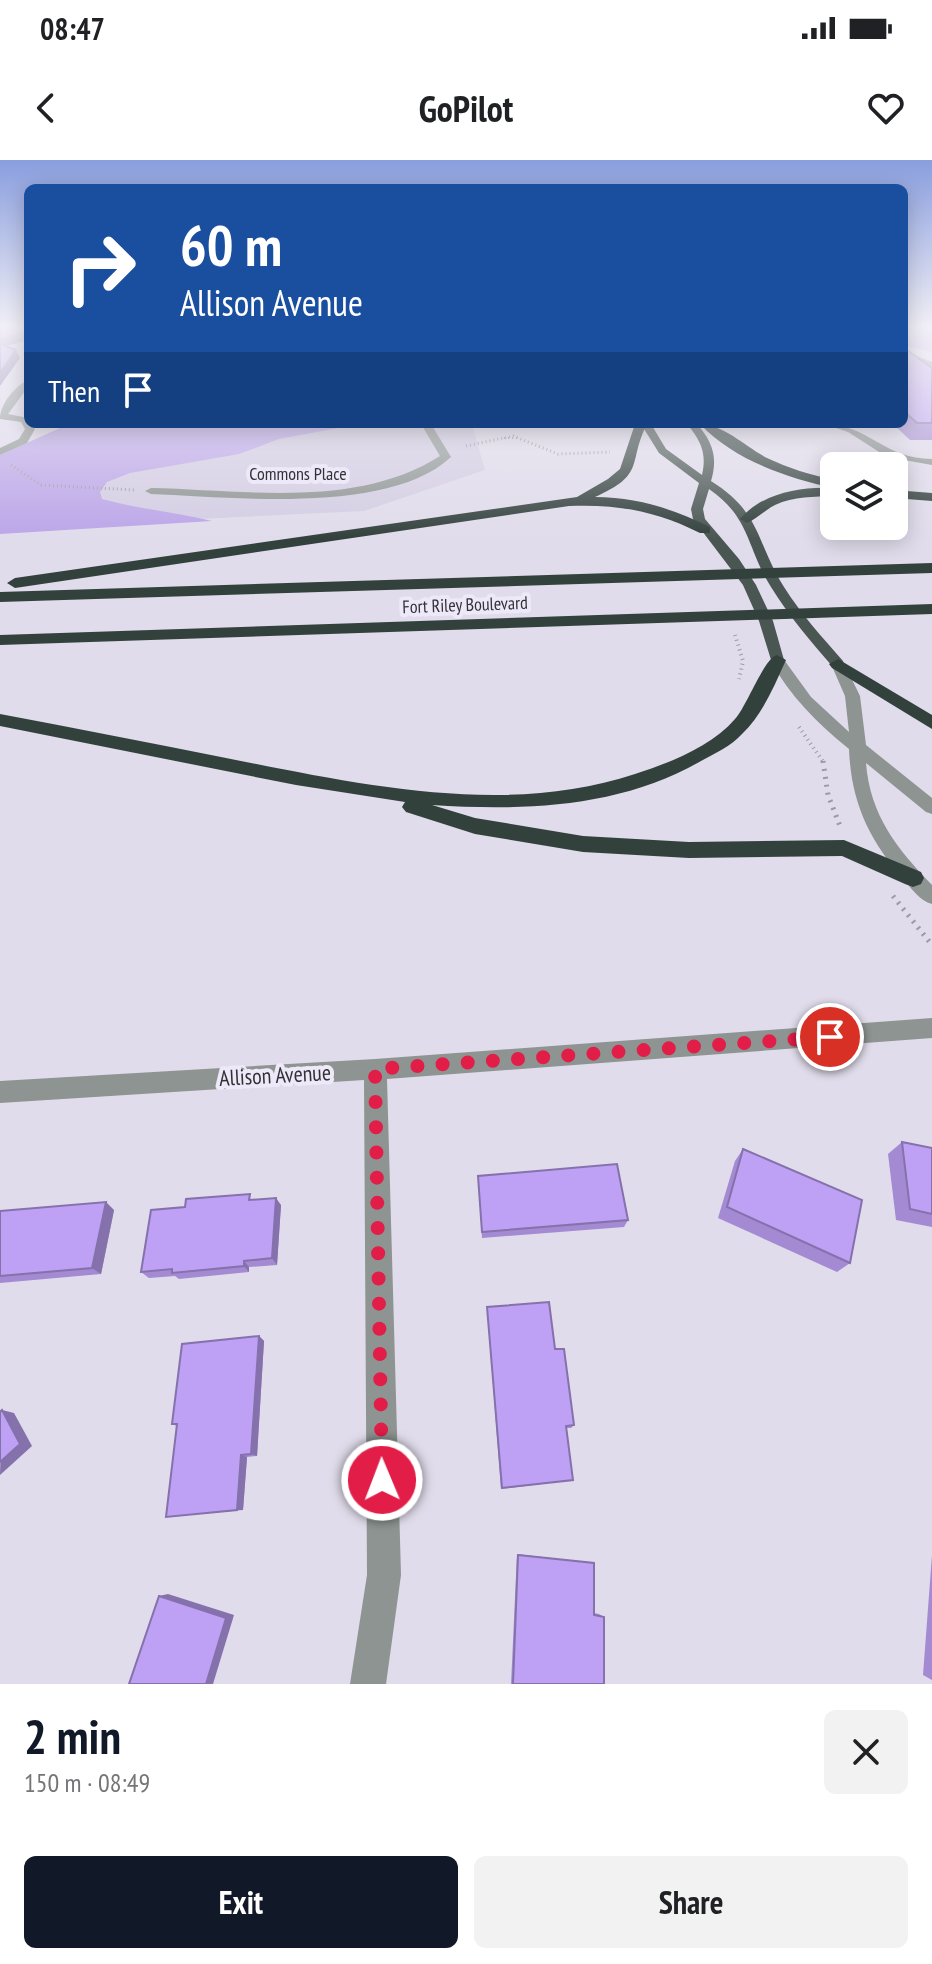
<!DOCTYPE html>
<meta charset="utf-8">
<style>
:root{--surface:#fff;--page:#f2f2f2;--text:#202124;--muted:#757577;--accent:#111827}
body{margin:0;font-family:"PT Sans Narrow",sans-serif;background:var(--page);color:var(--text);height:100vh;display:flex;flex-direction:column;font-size:30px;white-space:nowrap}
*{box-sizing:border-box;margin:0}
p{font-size:26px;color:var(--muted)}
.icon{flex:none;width:44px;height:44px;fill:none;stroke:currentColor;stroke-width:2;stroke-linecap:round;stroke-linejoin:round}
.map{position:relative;height:1524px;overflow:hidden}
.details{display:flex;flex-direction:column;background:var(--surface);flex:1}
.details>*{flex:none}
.banner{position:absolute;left:24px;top:24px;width:884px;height:244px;border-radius:12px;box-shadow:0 4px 20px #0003;background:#1a4fa0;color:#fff;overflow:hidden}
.fabs{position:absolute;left:820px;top:292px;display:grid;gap:16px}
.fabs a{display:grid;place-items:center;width:88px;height:88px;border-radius:12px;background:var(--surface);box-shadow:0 4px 20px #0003;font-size:40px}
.pin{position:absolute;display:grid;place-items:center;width:68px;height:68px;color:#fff;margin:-34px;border:4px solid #fff;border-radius:50%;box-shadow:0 2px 8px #0007}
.me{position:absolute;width:88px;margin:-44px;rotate:359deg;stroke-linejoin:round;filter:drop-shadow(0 0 6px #0008)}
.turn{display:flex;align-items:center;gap:28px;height:168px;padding:0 24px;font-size:36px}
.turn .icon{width:104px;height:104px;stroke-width:2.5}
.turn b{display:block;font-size:56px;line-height:68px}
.then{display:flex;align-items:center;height:76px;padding:0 24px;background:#0003;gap:16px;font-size:30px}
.round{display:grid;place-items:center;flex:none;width:84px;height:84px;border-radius:12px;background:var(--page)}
.overview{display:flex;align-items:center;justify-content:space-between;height:136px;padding:0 24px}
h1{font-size:48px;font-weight:600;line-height:60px;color:var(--accent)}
.button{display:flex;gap:16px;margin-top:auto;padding:16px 24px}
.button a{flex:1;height:92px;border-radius:12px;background:var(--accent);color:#fff;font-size:32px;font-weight:600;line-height:92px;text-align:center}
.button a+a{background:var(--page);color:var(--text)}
.status{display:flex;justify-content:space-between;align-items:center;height:56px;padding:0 40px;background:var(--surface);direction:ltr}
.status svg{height:22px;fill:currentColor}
header{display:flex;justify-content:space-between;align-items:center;height:104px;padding:0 24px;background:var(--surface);font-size:36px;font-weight:600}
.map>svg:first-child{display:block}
.built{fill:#d4cde3}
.green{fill:#bba5e8}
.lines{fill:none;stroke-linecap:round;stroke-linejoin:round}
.path-far3{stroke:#9d9aa5;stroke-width:2;stroke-dasharray:1 3;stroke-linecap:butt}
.path-far2{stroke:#9d9aa5;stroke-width:3;stroke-dasharray:1 3;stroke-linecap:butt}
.path-far1{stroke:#9d9aa5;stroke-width:4;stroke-dasharray:1 4;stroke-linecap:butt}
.path{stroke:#9d9aa5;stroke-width:5;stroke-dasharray:2 6;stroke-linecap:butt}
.minor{fill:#8d9491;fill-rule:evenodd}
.major{fill:#4a5652;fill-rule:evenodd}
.highway{fill:#33413d;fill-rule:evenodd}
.wall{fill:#a38ad2}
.shaded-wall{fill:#8571ab}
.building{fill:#bea1f4;stroke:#8571ab;stroke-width:2}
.route{stroke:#e11d48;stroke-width:14;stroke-dasharray:0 25.2}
.labels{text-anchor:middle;stroke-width:8;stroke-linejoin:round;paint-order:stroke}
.far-street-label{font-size:18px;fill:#323136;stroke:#eee9f8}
.street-label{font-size:22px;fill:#323136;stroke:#eee9f8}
</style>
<div class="status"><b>08:47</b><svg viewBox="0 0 49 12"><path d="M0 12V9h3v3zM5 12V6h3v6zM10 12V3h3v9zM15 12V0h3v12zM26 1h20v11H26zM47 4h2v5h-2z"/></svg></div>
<header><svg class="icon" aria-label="back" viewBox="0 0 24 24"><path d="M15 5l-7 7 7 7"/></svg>GoPilot<svg class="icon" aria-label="heart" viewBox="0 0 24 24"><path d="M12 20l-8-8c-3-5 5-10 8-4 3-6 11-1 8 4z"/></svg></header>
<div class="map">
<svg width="932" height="1524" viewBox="0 0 932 1524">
<rect width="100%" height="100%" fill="#e0dceb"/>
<polygon class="built" points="75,264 472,264 485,310 364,351 32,367"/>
<g class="green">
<polygon points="904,166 932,166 932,192 904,186"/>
<path d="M69,264H360L279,279L239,294L130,313L107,322L100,332L102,339C138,349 176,352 212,361L0,374V295Z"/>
</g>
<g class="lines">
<polyline class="path-far3" points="504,278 518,278"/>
<g class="path-far2">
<polyline points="466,286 513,276 558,294 610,292"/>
<polyline points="11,305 41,325 135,330"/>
</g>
<g class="path-far1">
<polyline points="735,475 743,501 739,519"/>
<polyline points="799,567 824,603"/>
</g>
<g class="path">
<polyline points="823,601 828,635 840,666"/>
<polyline points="893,736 932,785"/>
</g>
<g class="minor">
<polygon points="904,191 932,202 932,208 904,197"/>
<path d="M28,220V227L8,254L28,258V264H32L35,269L27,283L0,295V288L19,279L25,269L21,262L0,259C0,244 15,226 28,220Z"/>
<path d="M421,264H431L451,297C389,355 232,337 151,334L145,331L151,328C245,330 357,349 440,296Z"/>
<path d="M824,264C868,264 884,299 932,299V305L887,297L848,272Z"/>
<path d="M777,496L782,497L811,537L849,572L845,536L831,504L838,500L843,501L860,536L866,585L932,638V654L926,652L866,603C870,655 897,689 932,725V744C920,741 912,729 904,720C869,680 851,642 849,589C817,563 790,536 770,500Z"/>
<polygon points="932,858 932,878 387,919 401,1415 386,1524 350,1524 367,1415 364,920 0,943 0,921 375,899"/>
</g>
<path class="major" d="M641,264H651L666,289L702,315C707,293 701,281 687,264H697C713,282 718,298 711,321C762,353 755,381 784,427C801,454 822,477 843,501V507H833C811,482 789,456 771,427C746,387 751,358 709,329L703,349L705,359L739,399L756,425L773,461L784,500L782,503H772L759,461L743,425L693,359L691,349L699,323L659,293Z"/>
<g class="highway">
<path d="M635,264H647C627,303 647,314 595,337C637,337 673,349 710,367V373H700C656,351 618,344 569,346L15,428L7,423L15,418L577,337L608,319L620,309Z"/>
<path d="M700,264C723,264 746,287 767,298C788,308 811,315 834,320V328C787,318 734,300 700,264Z"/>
<path d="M834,328V336C814,337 794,336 775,345C765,350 757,359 747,363L740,359C762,333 801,326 834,328Z"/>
<polygon points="894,330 932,333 932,341 894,338"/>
<polygon points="932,403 932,413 0,442 0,432"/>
<polygon points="932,444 932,454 0,485 0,475"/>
<path d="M777,495L786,500C774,526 763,554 742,574C731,586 716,593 701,601C619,648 524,651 432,645L475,658L583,676L689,682L844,680L921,712L924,718L921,724L913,727L905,724L842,696L689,698L583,692L475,674L406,652L402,647L405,642L296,625L0,566V554C74,568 147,582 221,597C353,623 503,658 635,614C669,603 711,587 735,559C747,546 764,498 777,495Z"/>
<polygon points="838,499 932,555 932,569 832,508 829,504"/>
</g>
</g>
<g class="wall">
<polygon points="904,188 932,208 932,280 910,280 893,264 904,264"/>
<polygon points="902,982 932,988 932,1067 896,1060 888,994"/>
<polygon points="743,989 850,1103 837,1112 718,1058 735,1001"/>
<polygon points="478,1016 628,1060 624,1067 482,1078"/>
<polygon points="254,1040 281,1045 277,1105 249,1107 249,1112 179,1119 175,1116 149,1118 141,1112"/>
<polygon points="114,1050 101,1114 0,1123 0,1051"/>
<polygon points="487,1147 555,1189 574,1265 571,1268 566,1268 573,1320 501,1329"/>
<polygon points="259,1176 264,1181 257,1296 247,1297 243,1350 166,1357 177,1266 172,1264"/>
<polygon points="517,1394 594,1403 594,1453 599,1454 604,1457 604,1524 511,1524"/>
<polygon points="932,1395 932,1520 923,1515"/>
</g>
<g class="shaded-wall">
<polygon points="28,171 28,180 0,188 0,179"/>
<polygon points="16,190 20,198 0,226 0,213"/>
<polygon points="276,1038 281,1045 277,1105 272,1098"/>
<polygon points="106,1042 114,1050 101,1114 92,1108"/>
<polygon points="244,1101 249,1107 249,1112 244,1106"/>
<polygon points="259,1176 264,1181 257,1296 251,1294"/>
<polygon points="2,1250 14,1253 32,1286 0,1315"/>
<polygon points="241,1295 247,1297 243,1350 237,1350"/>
<polygon points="168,1434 234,1455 213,1524 206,1524 159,1436"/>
</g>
<g class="building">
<polygon points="0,166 28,166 28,171 0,179"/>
<polygon points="0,184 16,190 0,213"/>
<polygon points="904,188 932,208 932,263 917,263 904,251"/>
<polygon points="902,982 932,988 932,1054 910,1049"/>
<polygon points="743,989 862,1040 850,1103 727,1047"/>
<polygon points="617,1004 628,1060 482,1072 478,1016"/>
<polygon points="250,1034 249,1040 276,1038 272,1098 244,1101 244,1106 172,1113 172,1109 141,1112 151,1050 185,1047 186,1039"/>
<polygon points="106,1042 92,1108 0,1116 0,1051"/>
<polygon points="549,1142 555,1189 564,1189 574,1265 566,1266 573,1320 502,1328 487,1147"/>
<polygon points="259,1176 251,1294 241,1295 237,1350 166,1357 177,1264 172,1264 182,1184"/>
<polygon points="2,1250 20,1284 0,1302 0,1252"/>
<polygon points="518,1395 594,1403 594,1455 604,1457 604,1524 513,1524"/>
<polygon points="159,1436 226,1458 206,1524 129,1524"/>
</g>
<linearGradient id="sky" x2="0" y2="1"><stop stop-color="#899ede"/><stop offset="0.44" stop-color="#f1eff6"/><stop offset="1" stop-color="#f1eff6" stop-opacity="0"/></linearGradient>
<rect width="932" height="379" fill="url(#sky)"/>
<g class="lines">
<polyline class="route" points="382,1320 375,909 830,877"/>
</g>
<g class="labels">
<g class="far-street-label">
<text x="298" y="320">Commons Place</text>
<text transform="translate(465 445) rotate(-2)" y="6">Fort Riley Boulevard</text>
</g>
<g class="street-label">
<text transform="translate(275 915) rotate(-3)" y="8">Allison Avenue</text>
</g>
</g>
</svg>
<div class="fabs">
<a><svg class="icon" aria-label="layers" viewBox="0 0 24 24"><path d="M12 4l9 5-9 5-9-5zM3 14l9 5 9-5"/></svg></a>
</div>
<div class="pin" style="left:830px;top:877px;background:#d93025"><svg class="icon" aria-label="arrive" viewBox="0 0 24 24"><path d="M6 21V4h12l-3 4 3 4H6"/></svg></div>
<svg class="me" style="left:382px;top:1320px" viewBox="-20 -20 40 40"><circle r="17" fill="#e11d48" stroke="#fff" stroke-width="3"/><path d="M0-11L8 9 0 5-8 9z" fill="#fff"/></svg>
<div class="banner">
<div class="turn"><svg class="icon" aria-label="right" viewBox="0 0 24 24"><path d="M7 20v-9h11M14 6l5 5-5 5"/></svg><div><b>60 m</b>Allison Avenue</div></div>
<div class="then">Then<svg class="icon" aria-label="arrive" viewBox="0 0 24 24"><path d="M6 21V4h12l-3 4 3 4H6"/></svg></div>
</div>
</div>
<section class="details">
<div class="overview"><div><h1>2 min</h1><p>150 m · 08:49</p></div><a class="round"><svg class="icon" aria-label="close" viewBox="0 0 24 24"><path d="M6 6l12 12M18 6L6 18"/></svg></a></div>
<div class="button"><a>Exit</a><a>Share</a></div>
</section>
